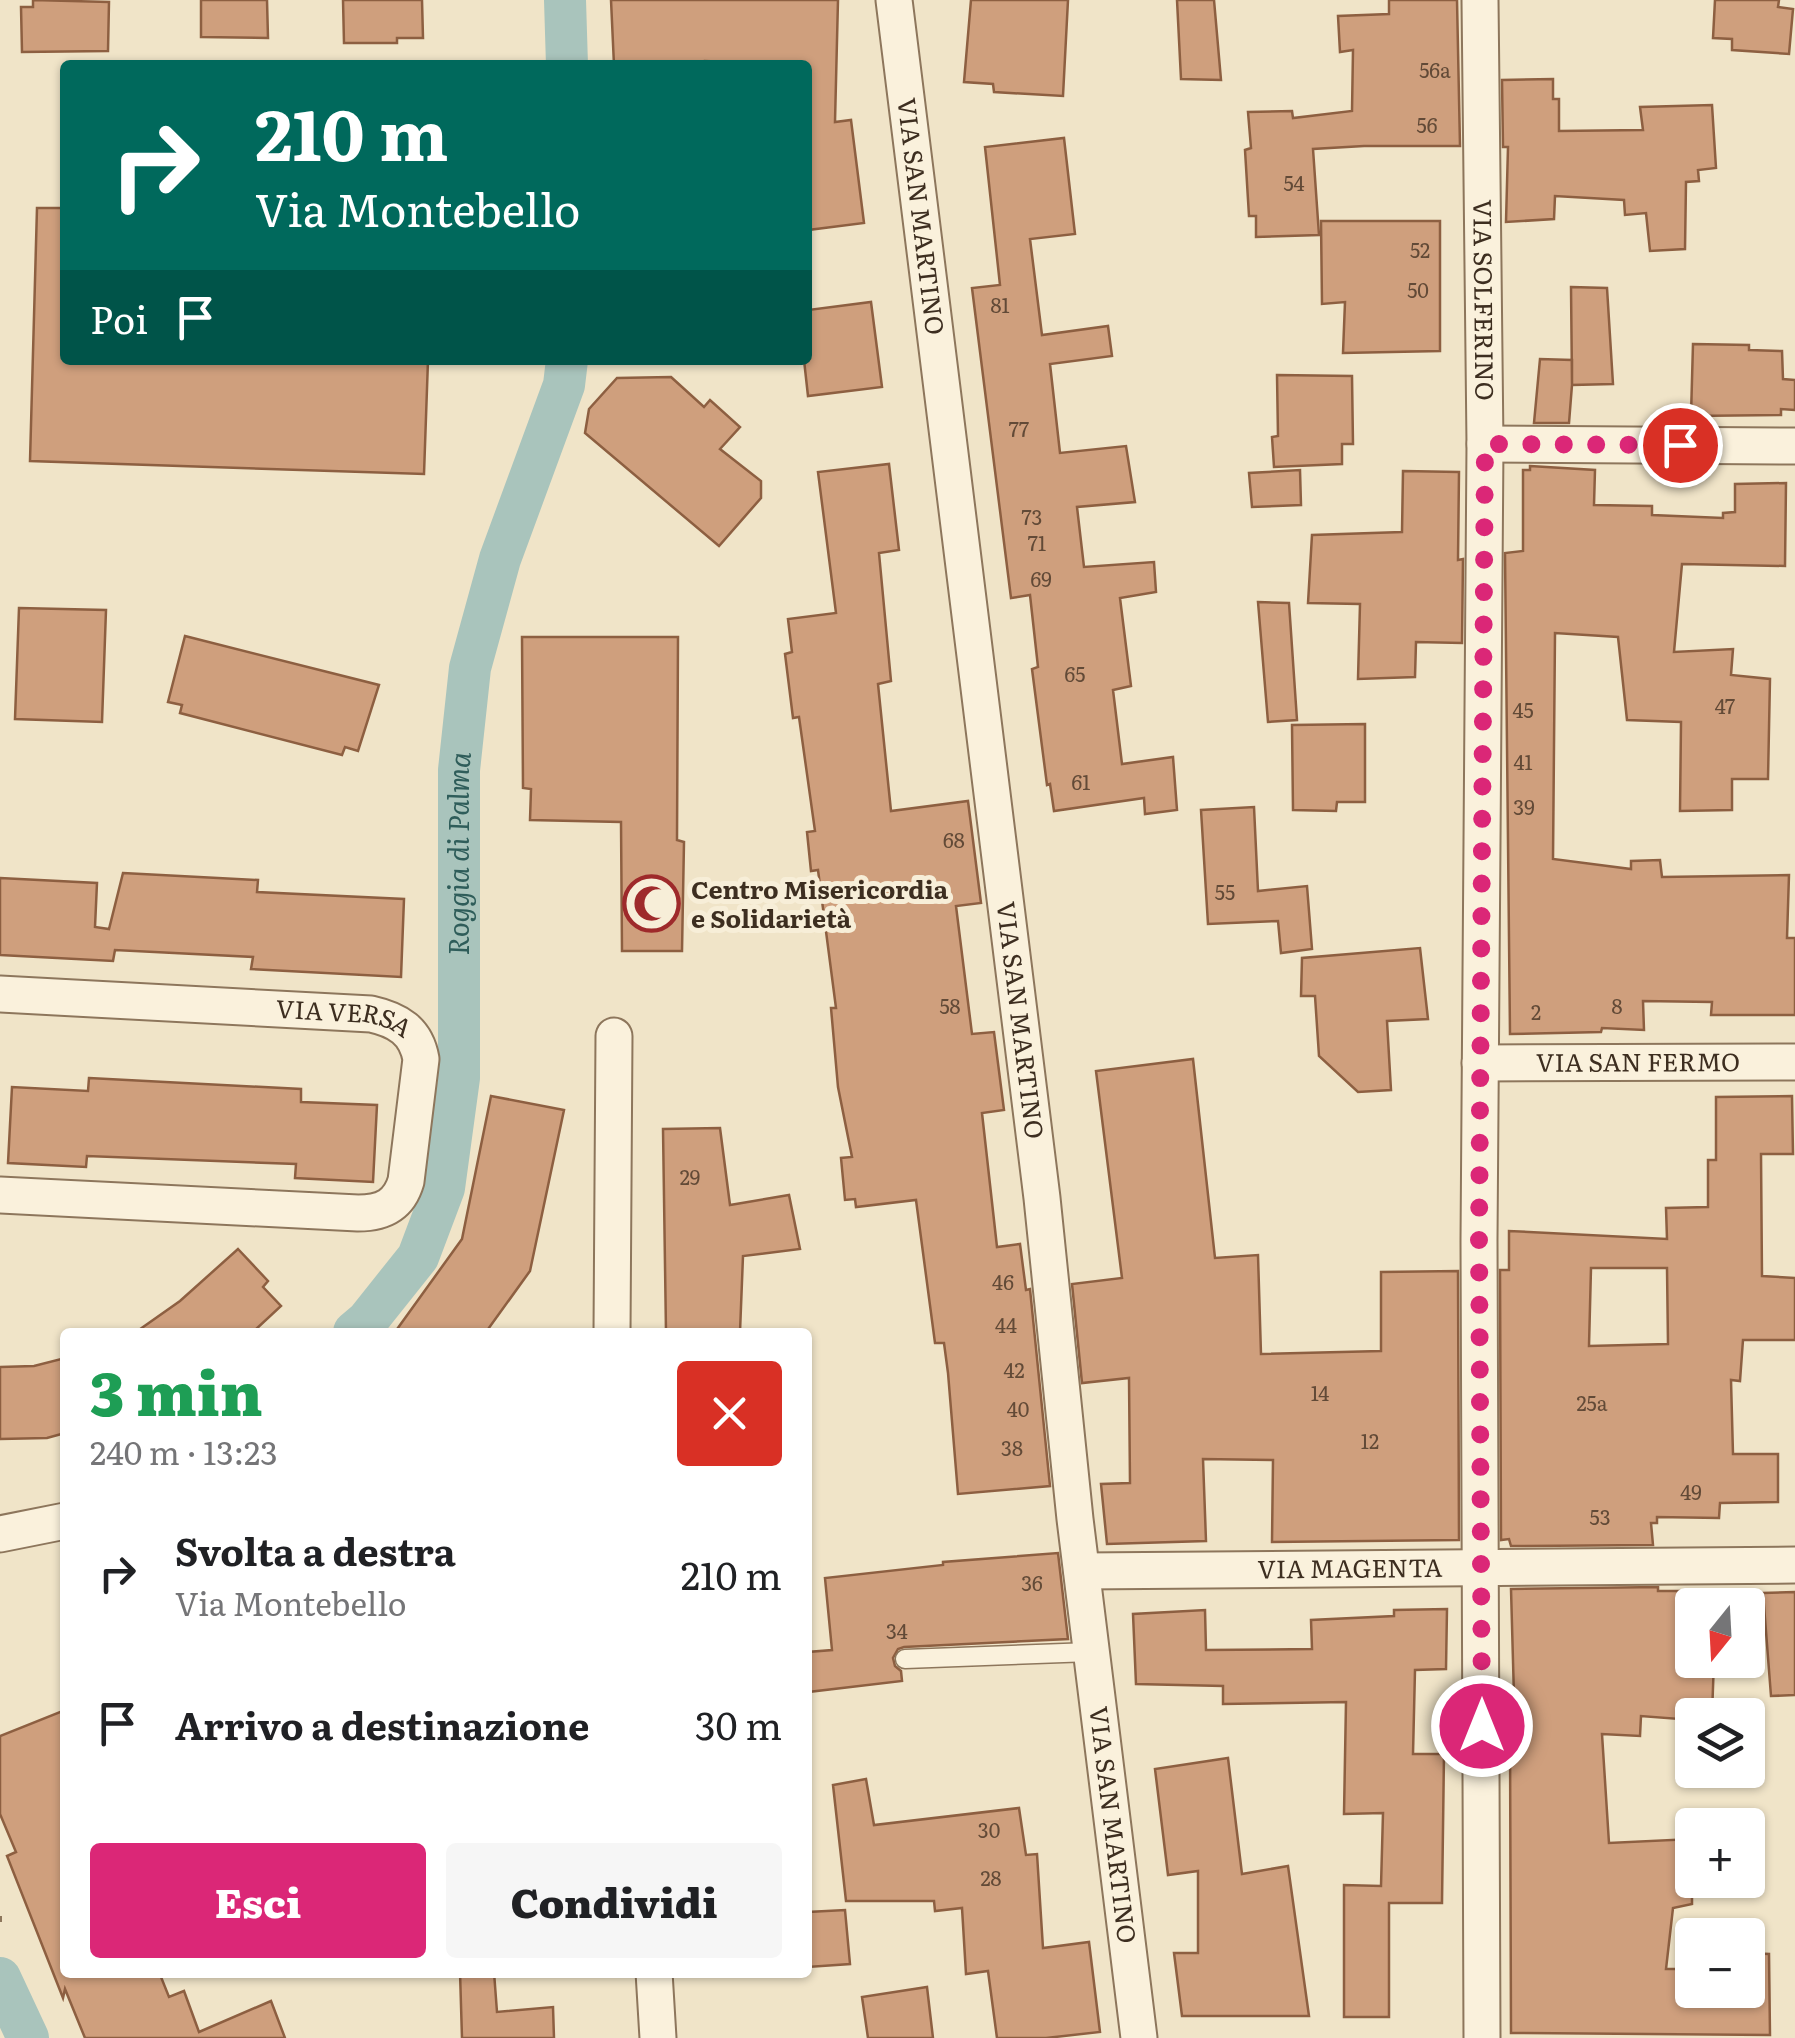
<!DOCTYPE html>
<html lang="it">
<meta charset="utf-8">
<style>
:root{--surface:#fff;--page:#f6f6f6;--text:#202124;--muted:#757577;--accent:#db2777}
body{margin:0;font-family:Literata,serif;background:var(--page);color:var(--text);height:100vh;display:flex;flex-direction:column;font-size:38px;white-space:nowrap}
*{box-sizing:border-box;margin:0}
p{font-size:32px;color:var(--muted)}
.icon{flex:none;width:55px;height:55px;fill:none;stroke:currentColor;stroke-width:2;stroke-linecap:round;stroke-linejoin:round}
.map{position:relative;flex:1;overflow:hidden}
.panel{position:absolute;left:60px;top:1328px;width:752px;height:650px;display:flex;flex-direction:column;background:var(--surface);border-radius:10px;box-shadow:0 2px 8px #0004}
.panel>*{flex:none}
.banner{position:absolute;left:60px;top:60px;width:752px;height:305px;border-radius:10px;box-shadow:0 2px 8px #0004;background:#00695c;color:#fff;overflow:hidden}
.needle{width:65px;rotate:198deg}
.buttons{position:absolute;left:1675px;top:1588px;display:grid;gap:20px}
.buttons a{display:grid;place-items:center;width:90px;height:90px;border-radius:10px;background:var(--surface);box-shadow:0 2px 8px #0004;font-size:50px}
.pin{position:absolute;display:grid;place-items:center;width:85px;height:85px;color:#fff;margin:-42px;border:5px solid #fff;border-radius:50%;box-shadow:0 2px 10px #0007}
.me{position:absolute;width:110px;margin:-55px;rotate:0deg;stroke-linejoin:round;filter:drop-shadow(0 0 8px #0008)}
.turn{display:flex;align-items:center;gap:35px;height:210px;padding:0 30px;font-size:45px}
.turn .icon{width:130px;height:130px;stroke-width:2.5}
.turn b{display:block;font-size:70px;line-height:85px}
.then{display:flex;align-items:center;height:95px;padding:0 30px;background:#0003;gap:20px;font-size:38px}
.round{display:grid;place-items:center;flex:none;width:105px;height:105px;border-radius:10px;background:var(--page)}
.summary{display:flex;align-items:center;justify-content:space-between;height:170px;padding:0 30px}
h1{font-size:60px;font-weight:800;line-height:75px;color:#1e9e55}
.button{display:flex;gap:20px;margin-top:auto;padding:20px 30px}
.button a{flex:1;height:115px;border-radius:10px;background:var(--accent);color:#fff;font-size:40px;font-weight:800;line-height:115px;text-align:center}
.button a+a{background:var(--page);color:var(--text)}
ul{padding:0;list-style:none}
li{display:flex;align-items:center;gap:30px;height:150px;padding:0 30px}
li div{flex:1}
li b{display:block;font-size:38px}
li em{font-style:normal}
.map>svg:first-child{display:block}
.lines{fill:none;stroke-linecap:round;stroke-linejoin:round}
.canal{stroke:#a9c4bc;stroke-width:42}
.building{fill:#cf9f7d;stroke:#8d5f41;stroke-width:2.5;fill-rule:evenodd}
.service-casing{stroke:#8d765c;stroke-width:21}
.minor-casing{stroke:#8d765c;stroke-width:39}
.path{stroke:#8d765c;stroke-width:6;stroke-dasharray:8 5;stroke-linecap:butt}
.service{stroke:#faf1dc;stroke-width:18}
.minor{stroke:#faf1dc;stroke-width:35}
.route{stroke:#db2777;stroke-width:18;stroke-dasharray:0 32.4}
.labels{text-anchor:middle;stroke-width:10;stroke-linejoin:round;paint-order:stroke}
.number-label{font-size:20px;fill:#624a37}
.street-label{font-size:25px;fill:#3d2e20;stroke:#f7eed8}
.poi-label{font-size:25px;font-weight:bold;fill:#3d2e20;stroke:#f7eed8;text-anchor:start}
.water-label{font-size:28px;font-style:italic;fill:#2f5d5a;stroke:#f7eed8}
</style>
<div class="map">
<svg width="1795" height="2038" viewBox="0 0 1795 2038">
<rect width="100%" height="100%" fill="#f0e4c8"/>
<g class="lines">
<g class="canal">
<polyline points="565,0 567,65"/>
<path id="s1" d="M354,1332L367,1321L418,1257L444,1188L459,1078V770L470,668L500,559L564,385L567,360"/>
<polyline points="0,1978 28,2038"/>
</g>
</g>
<g class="building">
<polygon points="33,0 109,2 108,51 22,52 21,7 33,7"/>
<polygon points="201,0 267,0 268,38 201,37"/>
<polygon points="343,0 422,0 423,38 397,38 397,43 344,43"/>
<polygon points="611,0 838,0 835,122 851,120 864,223 808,230 808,65 705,61 705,65 614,65"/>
<polygon points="971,0 1068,0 1063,96 994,92 993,84 964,82"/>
<polygon points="1177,0 1214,0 1221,80 1181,79"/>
<polygon points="1389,0 1457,0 1460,146 1364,146 1313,149 1319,235 1256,237 1256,216 1249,216 1245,150 1251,148 1248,112 1292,111 1293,118 1352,111 1353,50 1340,52 1338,16 1389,14"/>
<polygon points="1715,0 1779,0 1778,7 1793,9 1789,54 1732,50 1732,39 1713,38"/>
<polygon points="1553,79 1553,99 1559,99 1559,131 1643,130 1640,107 1712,105 1716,168 1698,170 1699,181 1686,182 1685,249 1650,251 1646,213 1625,215 1624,200 1555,196 1554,219 1506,222 1508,147 1503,147 1502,80"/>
<polygon points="1064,138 1075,234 1030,239 1042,335 1108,326 1112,356 1050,364 1060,453 1126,446 1135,502 1077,507 1084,567 1154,562 1156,592 1120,598 1131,686 1113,690 1122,764 1173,757 1177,810 1145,814 1144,798 1054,811 1050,784 1047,785 1032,669 1038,667 1030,595 1011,598 972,288 1000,285 985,147"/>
<polygon points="37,208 65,208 65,360 428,360 424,474 30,461"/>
<polygon points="1321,221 1440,221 1440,351 1343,353 1345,302 1322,304"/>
<polygon points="1571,287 1607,288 1613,384 1572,385 1569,423 1534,423 1540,359 1572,360 1572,384"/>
<polygon points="871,302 882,387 808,396 804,360 808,360 808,310"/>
<polygon points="1693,344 1749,345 1749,350 1782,351 1783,379 1795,380 1795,410 1781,409 1781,415 1691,416"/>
<polygon points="1277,375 1352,376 1353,444 1342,444 1342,464 1274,467 1272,437 1278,436"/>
<polygon points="671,377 704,407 710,400 740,427 720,449 761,481 761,498 719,546 585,433 589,409 617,378"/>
<polygon points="889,464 899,550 879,553 891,681 878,684 891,811 968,801 981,903 956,906 972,1034 994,1032 1004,1110 982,1113 997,1247 1020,1244 1026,1290 1030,1289 1050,1486 958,1494 948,1373 944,1343 935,1343 916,1200 856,1207 855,1199 845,1200 841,1158 852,1157 838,1087 831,1008 836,1008 818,870 811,871 807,832 815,831 799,717 793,718 785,654 792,652 788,619 836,613 818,472"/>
<polygon points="1530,466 1595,470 1594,505 1652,506 1652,515 1723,518 1723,513 1735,512 1735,484 1786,483 1785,566 1682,564 1674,652 1733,649 1731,675 1770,679 1768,779 1732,779 1732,810 1680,811 1681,722 1627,720 1618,637 1555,633 1553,859 1631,869 1631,861 1660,860 1662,877 1789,875 1787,938 1795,938 1795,1015 1711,1015 1712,1002 1643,1001 1644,1030 1602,1028 1601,1032 1510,1034 1505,553 1523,551 1523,470 1530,470"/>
<polygon points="1300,470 1301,505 1252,507 1249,473"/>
<polygon points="1403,471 1459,472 1458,560 1463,559 1462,643 1416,642 1415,677 1358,679 1360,604 1308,603 1312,535 1402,532"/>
<polygon points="1258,602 1289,603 1297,720 1268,722"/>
<polygon points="19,608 106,610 102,722 15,719"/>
<polygon points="185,636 379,685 358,751 345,747 342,755 180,713 182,705 168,702"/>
<polygon points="522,637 678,637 677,840 684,842 682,951 622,951 621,822 530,820 531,789 523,788"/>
<polygon points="1365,724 1365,802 1337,802 1336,811 1293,810 1292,725"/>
<polygon points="1254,807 1258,891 1307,886 1312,949 1281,953 1278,921 1208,924 1201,810"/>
<polygon points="123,873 258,880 257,892 404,899 401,977 251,969 253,957 115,950 113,961 0,955 0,878 97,883 95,927 109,929"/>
<polygon points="1420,948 1428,1019 1387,1021 1391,1090 1358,1092 1319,1056 1315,996 1301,996 1302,958"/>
<polygon points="1193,1059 1215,1258 1258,1255 1261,1354 1381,1351 1381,1272 1458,1271 1459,1540 1272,1542 1273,1460 1203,1459 1206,1541 1107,1544 1101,1484 1130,1483 1129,1378 1082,1383 1072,1284 1122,1278 1096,1071"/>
<polygon points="89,1078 301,1089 301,1102 377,1105 373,1182 295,1178 296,1164 87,1156 86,1167 8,1163 12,1087 88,1091"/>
<polygon points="491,1096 564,1110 530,1271 486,1332 395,1332 462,1239"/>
<path d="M1792,1096L1793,1154H1761L1762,1276L1795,1278V1340H1743L1740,1381L1731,1380L1733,1454H1778V1502L1720,1503L1719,1518L1657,1517V1523H1651L1653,1545L1511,1546L1509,1539L1501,1540L1500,1270H1509V1231L1667,1239L1666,1208L1708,1207V1160H1716V1097ZM1591,1268H1667L1668,1344L1589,1346Z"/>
<polygon points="720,1128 730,1205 789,1195 800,1249 743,1256 740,1332 666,1332 663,1129"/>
<polygon points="238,1249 268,1281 263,1287 281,1306 253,1332 136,1332 180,1301"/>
<polygon points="65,1358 65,1433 47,1438 0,1439 0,1367 34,1366"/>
<polygon points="1058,1553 1068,1639 904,1647 898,1649 893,1658 895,1666 901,1671 902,1681 808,1692 808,1652 832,1650 825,1578 943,1565 943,1562"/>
<polygon points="1658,1587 1658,1591 1717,1591 1716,1605 1692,1605 1692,1660 1714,1660 1712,1715 1692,1715 1692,1720 1641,1716 1640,1736 1602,1734 1609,1843 1692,1839 1692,1904 1673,1908 1666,1969 1692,1969 1692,1990 1748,1990 1748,1953 1769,1954 1770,2035 1511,2033 1510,1733 1515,1733 1511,1589"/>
<polygon points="1795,1592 1795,1695 1771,1696 1763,1593"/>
<polygon points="1447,1609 1446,1669 1415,1670 1413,1754 1444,1754 1442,1903 1389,1903 1389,2017 1344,2017 1344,1885 1381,1886 1383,1813 1344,1814 1346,1702 1223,1704 1223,1686 1136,1684 1133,1614 1205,1610 1206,1650 1312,1649 1311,1620 1394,1616 1394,1610"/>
<polygon points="65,1710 65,1972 159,1972 169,1997 184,1991 199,2032 271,2001 285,2038 85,2038 65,1989 63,1998 7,1856 16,1852 0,1814 0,1736"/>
<polygon points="1228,1758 1242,1874 1288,1866 1309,2016 1182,2016 1174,1953 1198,1953 1198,1871 1168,1875 1155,1769"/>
<polygon points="866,1779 874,1825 1019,1808 1026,1855 1037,1854 1043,1948 1089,1942 1100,2032 1046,2038 997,2038 988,1971 966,1974 962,1908 935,1911 934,1901 846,1901 833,1785"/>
<polygon points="845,1910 850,1964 808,1967 808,1912"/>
<polygon points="460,1972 494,1972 497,2012 553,2007 554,2038 462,2038"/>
<polygon points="927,1987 933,2038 868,2038 862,1997"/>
</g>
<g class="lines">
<defs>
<polyline id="service" points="905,1659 1091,1652"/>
<g id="minor">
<path id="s2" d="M894,0L1042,1198L1075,1519L1139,2038"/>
<path id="s3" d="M1480,0L1485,444L1479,1240L1482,2038"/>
<polyline points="1485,444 1795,446"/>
<path id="s4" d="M0,994L371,1014C398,1020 416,1031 421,1059L406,1181C399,1205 383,1213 358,1213L0,1195"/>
<path id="s5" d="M1480,1063L1795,1062"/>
<polyline points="612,1332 614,1036"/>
<polyline points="0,1534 65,1521"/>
<path id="s6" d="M1082,1571L1795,1565"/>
<polyline points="654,1972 658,2038"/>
</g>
</defs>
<use href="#service" class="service-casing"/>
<use href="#minor" class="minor-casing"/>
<polyline class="path" points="0,1919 2,1919"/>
<use href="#service" class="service"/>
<use href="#minor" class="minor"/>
</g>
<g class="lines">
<polyline class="route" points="1482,1726 1479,1240 1485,444 1680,445"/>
</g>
<defs>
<symbol id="mosque-ring" viewBox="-11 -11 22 22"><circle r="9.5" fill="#f7eed8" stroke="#9e2a2b" stroke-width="1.5"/><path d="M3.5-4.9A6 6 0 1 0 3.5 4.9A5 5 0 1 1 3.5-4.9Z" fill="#9e2a2b"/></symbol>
</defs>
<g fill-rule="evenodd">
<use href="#mosque-ring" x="620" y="872" width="63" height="63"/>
</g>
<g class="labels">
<g class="number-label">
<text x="1435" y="78">56a</text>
<text x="1427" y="133">56</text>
<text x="1294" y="191">54</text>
<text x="1420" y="258">52</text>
<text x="1418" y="298">50</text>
<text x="1000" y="313">81</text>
<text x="1019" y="437">77</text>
<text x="1032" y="525">73</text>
<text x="1037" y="551">71</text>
<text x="1041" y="587">69</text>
<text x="1075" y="682">65</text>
<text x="1725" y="714">47</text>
<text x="1523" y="718">45</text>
<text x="1523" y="770">41</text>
<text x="1081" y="790">61</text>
<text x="1524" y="815">39</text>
<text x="954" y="848">68</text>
<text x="1225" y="900">55</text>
<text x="950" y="1014">58</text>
<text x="1617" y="1014">8</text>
<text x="1536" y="1020">2</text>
<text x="690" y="1185">29</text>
<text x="1003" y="1290">46</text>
<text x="1006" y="1333">44</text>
<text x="1014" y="1378">42</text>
<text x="1320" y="1401">14</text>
<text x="1592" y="1411">25a</text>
<text x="1018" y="1417">40</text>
<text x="1370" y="1449">12</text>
<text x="1012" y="1456">38</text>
<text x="1691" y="1500">49</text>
<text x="1600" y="1525">53</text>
<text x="1032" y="1591">36</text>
<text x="897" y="1639">34</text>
<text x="989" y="1838">30</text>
<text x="991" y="1886">28</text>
</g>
<g class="street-label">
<text dy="9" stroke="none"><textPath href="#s2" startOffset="218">VIA SAN MARTINO</textPath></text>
<text dy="9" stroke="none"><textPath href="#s3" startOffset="300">VIA SOLFERINO</textPath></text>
<text dy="9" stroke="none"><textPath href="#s2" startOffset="1028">VIA SAN MARTINO</textPath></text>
<text dy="9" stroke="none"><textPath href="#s4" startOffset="345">VIA VERSA</textPath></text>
<text dy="9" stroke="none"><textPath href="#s5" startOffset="158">VIA SAN FERMO</textPath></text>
<text dy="9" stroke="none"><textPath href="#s6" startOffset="268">VIA MAGENTA</textPath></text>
<text dy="9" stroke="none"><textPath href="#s2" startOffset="1838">VIA SAN MARTINO</textPath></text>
</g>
<g class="poi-label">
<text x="691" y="899">Centro Misericordia<tspan x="691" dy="29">e Solidarietà</tspan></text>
</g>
<g class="water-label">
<text dy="10" stroke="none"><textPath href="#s1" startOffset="508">Roggia di Palma</textPath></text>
</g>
</g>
</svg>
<div class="buttons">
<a><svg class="needle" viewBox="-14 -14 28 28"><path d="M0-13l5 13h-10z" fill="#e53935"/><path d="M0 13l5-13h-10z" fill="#757577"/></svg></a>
<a><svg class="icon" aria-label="layers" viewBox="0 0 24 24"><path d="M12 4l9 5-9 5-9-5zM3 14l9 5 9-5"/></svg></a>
<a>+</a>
<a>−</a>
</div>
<div class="pin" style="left:1680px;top:445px;background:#d93025"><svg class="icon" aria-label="arrive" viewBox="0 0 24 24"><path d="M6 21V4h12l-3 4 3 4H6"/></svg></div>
<svg class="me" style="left:1482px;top:1726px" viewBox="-20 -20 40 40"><circle r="17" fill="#db2777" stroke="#fff" stroke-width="3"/><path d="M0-11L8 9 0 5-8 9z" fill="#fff"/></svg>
<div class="banner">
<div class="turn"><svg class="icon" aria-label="right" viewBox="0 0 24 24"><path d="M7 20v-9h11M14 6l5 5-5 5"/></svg><div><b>210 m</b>Via Montebello</div></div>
<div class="then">Poi<svg class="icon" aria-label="arrive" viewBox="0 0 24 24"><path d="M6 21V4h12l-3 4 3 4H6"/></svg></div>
</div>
<section class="panel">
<div class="summary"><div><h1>3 min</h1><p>240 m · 13:23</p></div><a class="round" style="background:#d93025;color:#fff"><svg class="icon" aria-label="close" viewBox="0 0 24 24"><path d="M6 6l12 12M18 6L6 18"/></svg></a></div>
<ul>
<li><svg class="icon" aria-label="right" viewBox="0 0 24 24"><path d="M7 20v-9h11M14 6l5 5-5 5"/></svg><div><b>Svolta a destra</b><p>Via Montebello</p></div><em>210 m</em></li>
<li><svg class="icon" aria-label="arrive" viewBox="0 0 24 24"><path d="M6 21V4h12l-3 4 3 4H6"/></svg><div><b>Arrivo a destinazione</b></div><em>30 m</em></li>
</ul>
<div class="button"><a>Esci</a><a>Condividi</a></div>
</section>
</div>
